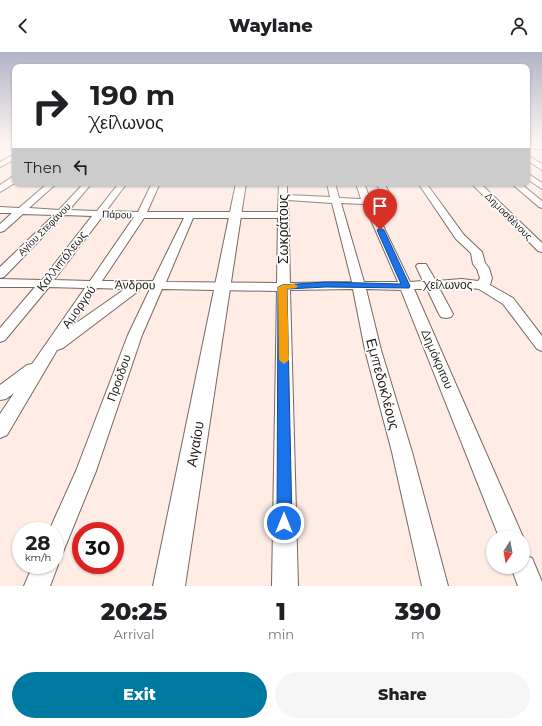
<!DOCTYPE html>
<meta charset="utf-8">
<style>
:root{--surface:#fff;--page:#f6f6f6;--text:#202124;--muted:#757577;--accent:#0079a1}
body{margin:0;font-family:Montserrat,sans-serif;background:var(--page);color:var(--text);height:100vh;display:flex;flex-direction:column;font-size:15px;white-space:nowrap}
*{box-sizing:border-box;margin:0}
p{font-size:13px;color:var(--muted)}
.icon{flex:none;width:22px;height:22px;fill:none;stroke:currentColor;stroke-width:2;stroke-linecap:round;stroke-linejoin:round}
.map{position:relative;height:534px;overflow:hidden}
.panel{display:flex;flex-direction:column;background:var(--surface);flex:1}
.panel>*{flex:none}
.top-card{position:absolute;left:12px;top:12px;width:518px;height:122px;border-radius:8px;box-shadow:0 1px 3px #0004;background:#fff;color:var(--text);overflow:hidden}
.needle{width:26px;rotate:191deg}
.controls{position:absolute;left:486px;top:478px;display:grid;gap:8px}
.controls a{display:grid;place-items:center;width:44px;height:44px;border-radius:50%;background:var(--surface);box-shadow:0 1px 3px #0004;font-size:20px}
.speed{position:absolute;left:12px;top:470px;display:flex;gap:8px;font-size:20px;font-weight:700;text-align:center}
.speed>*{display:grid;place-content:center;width:52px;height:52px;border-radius:50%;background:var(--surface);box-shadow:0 1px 3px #0004;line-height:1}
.speed small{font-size:10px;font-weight:400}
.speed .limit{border:6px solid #d22;background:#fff;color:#111}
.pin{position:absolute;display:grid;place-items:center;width:34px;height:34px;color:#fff;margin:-41px -17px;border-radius:50% 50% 50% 0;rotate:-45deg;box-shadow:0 0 4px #0007}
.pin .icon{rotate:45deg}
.me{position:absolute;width:44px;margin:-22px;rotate:0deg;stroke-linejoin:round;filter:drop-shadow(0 0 3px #0008)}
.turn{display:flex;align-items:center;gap:14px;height:84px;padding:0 12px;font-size:18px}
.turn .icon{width:52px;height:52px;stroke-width:2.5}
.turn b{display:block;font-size:28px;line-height:34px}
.then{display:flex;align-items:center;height:38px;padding:0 12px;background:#0003;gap:8px;font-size:15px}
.eta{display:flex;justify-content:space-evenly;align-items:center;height:68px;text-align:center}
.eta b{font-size:24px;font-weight:800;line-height:28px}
.primary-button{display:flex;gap:8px;margin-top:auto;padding:8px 12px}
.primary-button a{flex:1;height:46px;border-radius:24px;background:var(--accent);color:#fff;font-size:16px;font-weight:800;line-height:46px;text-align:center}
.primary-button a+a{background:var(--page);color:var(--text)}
header{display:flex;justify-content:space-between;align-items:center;height:52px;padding:0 12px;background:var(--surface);font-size:18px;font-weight:800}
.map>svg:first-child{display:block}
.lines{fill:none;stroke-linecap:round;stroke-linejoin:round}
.minor-casing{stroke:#776862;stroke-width:2}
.major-casing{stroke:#776862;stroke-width:2}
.minor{fill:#fff;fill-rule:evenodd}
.major{fill:#fff;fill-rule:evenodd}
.route{fill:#1a73e8;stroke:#114b97}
.slow{fill:#f59e0b}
.labels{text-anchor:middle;stroke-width:3.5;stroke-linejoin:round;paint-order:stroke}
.far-street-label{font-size:10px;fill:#231d1a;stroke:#fefefe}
.street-label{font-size:12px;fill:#231d1a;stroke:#fefefe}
.near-street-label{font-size:14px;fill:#231d1a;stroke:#fefefe}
</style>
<header><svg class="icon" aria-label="back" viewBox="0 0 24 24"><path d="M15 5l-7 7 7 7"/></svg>Waylane<svg class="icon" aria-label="person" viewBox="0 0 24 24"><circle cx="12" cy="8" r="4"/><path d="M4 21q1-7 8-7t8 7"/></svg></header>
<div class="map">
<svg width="542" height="534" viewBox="0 0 542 534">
<rect width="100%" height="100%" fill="#feece5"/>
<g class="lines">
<defs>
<g id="minor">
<polygon points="0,91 8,91 0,95"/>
<rect x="527" y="93" width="15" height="4"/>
<polygon points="15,102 15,107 0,115 0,110"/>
<polygon points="527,103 542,112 542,118 527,108"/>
<polygon points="527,121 542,131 542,137 527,127"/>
<polygon points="12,125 15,125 15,131 0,140 0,133"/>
<path d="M48,131H57L29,156L59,158L84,131H92L69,158L97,159L119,131H127L106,159L138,160L152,131H160L147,160H278L279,131H287V143L330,145L327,131H335L339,146L361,147L356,131H364L370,147C375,147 379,148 383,144L376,131H384L391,144L385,151L373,153L410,230L423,229L416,214L418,212H426L436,229L462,227L478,229L480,226L477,217L473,212L471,201L456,187L418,131H426L464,183L482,200L485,211L489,216L492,226L490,233L513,246L542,284V299L537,297L503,252L479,237L462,235L439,236L453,262L451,265L446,266L441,265L439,262L427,237H414L523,485H499L401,238L366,237L381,298L412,400L448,534H422L392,400L365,298L353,237L290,238L298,534H272L277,239L162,237L142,283L96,419L63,500L55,504V479H49L76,419L128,283L150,237H141L63,296L57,298L7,383L0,386V362L14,341L6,347L0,348V333L27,313L32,312L85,236L49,235L5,288L0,290V276L35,235H0V227L42,228L92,164L64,163L4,225L0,226V215L54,163L23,162L4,179L0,180V172L12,161H0V155L19,156ZM288,148L332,151L352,230L290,231ZM341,151L364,152L398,230H364ZM102,165H134L90,229L54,228ZM144,166H184L153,229H102ZM193,166H278L277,231L166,230ZM97,236L125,237L72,274Z"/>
<polygon points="471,131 480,131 542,191 542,200 538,199"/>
<polygon points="511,131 520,131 542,149 542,156 539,155"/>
<polygon points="523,503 532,506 542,530 542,534 518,534 511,515 523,515"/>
<polygon points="55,505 58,513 50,534 24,534 33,513 55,513"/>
</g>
<polygon id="major" points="236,131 246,131 185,534 153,534"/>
</defs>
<use href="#minor" class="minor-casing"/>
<use href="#major" class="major-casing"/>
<use href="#minor" class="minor"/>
<use href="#major" class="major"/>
</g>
<linearGradient id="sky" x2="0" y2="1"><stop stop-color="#b1b3c6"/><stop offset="0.55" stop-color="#fff6f3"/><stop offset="1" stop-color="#fff6f3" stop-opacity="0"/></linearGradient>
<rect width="542" height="166" fill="url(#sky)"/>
<polygon class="route" points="380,176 384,178 410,234 409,236 326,235 287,237 292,471 290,476 284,478 279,476 277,471 278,235 282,233 326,230 401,232 377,178"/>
<polygon class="slow" points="294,232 298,234 296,236 287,237 289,308 284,312 279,308 278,235 282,233"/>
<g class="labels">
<g class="far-street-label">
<text transform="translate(117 162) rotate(2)" y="4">Πάρου</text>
<text transform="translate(509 164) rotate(45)" y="4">Δημοσθένους</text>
<text transform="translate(44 177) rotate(-45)" y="4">Αγίου Στεφάνου</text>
</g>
<g class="street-label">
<text transform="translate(62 209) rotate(-52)" y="4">Καλλιπόλεως</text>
<text transform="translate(135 233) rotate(1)" y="4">Άνδρου</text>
<text x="448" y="237">Χείλωνος</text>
<text transform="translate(79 255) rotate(-55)" y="4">Αμοργού</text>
<text transform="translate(437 307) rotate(67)" y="4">Δημόκριτου</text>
<text transform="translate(119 326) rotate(-70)" y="4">Προόδου</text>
</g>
<g class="near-street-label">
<text transform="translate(283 177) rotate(-90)" y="5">Σωκράτους</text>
<text transform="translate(383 332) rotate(75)" y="5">Εμπεδοκλέους</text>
<text transform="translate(195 392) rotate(-80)" y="5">Αιγαίου</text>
</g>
</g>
</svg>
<div class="controls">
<a><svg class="needle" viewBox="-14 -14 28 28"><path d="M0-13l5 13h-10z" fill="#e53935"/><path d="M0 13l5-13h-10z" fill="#757577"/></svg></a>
</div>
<div class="speed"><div>28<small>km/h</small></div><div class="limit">30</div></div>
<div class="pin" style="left:380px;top:178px;background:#d93025"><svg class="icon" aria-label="arrive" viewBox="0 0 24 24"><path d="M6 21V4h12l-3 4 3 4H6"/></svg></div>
<svg class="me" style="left:284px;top:471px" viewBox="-20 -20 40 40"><circle r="17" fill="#1a73e8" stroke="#fff" stroke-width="3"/><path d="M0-11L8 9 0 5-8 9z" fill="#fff"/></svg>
<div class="top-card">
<div class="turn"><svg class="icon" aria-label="right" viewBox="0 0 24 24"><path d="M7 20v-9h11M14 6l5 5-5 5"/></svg><div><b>190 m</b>Χείλωνος</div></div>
<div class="then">Then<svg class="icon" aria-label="left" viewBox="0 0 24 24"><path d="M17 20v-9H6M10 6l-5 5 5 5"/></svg></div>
</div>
</div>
<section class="panel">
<div class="eta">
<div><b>20:25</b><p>Arrival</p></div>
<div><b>1</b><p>min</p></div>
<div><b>390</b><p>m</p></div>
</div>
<div class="primary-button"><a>Exit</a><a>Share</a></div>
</section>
